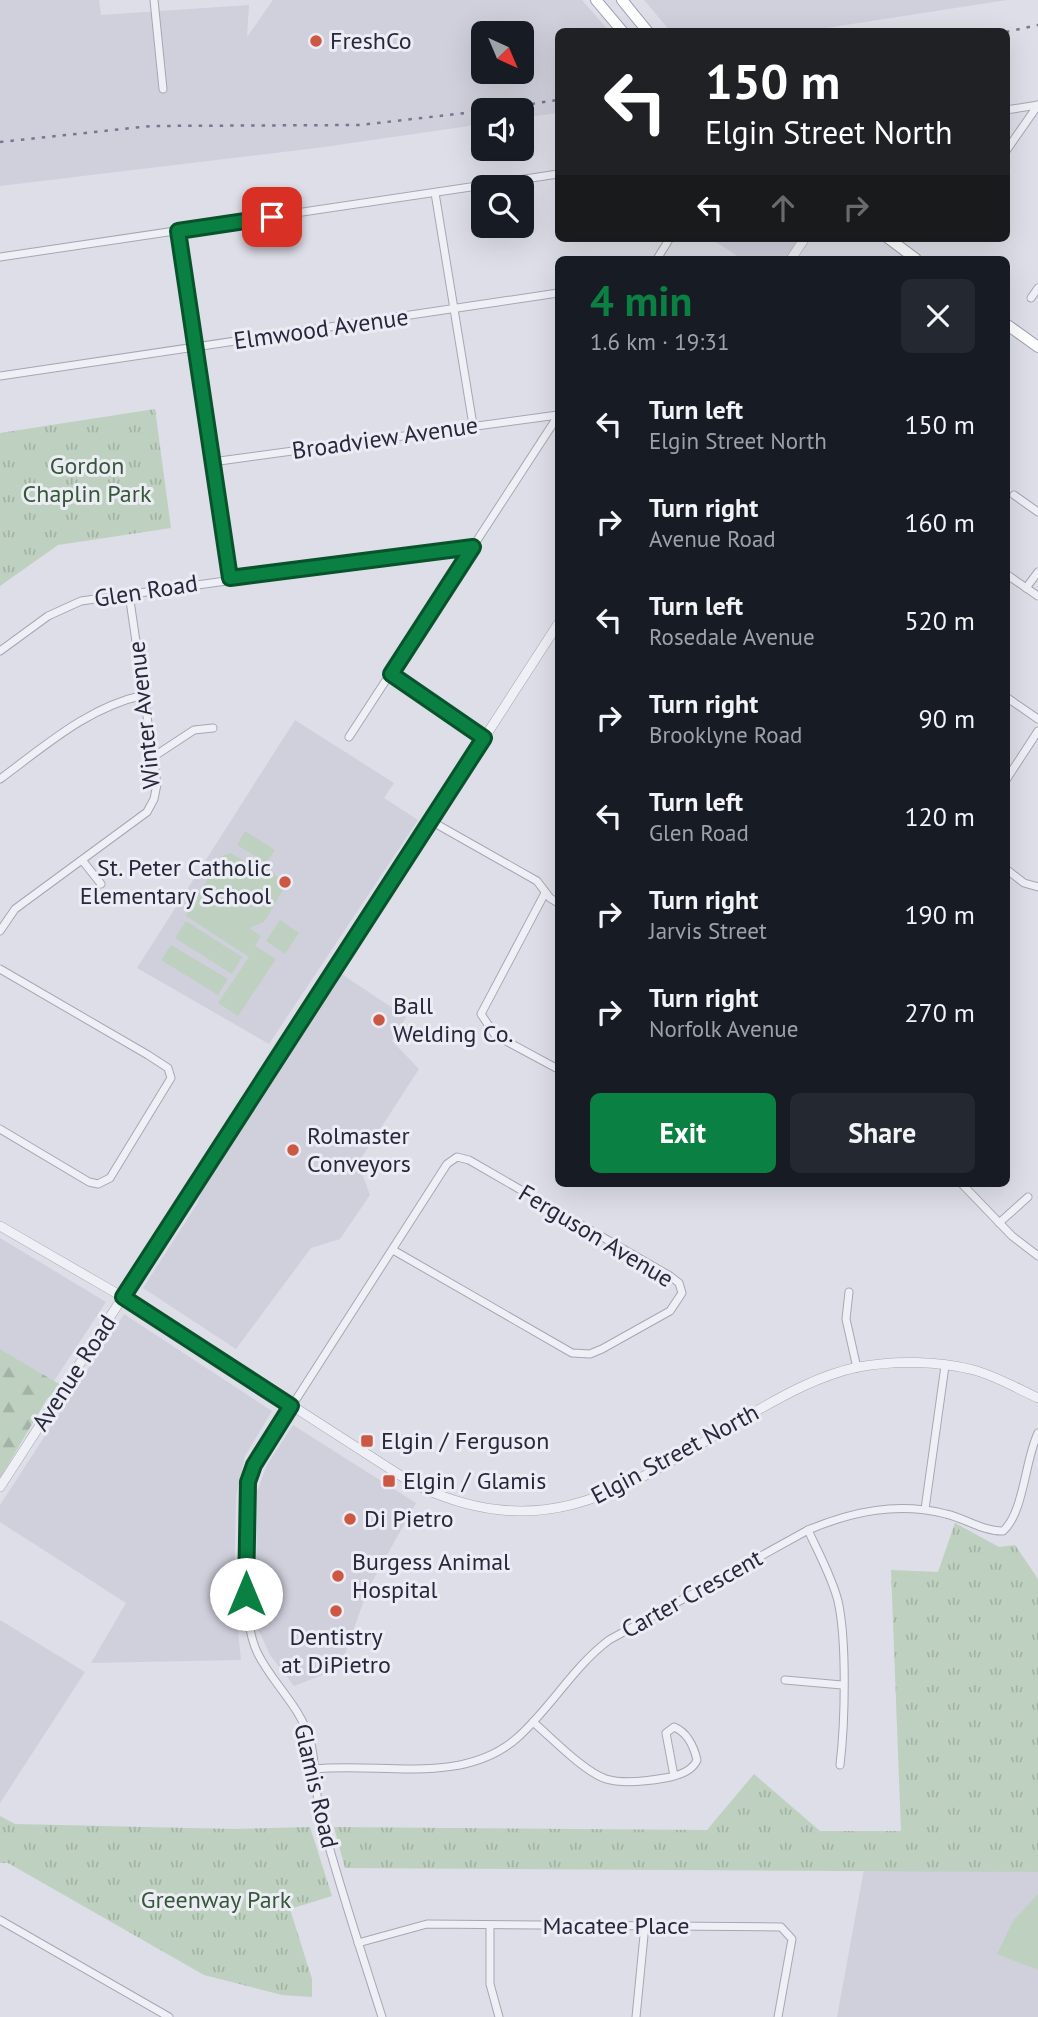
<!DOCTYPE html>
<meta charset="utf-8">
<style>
:root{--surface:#171b24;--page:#242831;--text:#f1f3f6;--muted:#9ea1a6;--accent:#0b8043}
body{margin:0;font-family:"PT Sans",sans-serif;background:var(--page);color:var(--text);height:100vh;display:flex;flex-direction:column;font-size:26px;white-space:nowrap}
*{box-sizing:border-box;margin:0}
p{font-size:23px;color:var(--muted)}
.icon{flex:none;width:38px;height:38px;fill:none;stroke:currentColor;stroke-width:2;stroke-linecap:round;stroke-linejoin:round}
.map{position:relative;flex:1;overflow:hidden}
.side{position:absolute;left:555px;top:256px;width:455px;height:931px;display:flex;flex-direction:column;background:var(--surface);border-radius:10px;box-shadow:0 7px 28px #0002}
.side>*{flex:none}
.guide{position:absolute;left:555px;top:28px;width:455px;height:214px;border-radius:10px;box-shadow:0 7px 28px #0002;background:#202124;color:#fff;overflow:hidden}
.needle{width:46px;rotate:136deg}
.fabs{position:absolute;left:471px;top:21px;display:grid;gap:14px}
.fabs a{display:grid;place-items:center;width:63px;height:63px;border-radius:10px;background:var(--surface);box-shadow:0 7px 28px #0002;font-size:35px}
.pin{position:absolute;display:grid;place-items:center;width:60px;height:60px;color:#fff;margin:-30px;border-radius:14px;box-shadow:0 4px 10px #0006}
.me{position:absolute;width:77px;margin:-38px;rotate:0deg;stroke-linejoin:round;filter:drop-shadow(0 0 5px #0008)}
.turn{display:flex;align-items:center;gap:24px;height:147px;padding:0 35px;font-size:32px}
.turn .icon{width:91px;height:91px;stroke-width:2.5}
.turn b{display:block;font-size:49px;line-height:60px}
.lanes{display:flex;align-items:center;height:66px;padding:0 35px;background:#0003;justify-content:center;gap:35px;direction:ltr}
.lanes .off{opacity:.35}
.round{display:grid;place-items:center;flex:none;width:74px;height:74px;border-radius:10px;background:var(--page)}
.summary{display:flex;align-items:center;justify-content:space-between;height:119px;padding:0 35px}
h1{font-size:42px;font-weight:800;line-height:52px;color:var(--accent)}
.cta{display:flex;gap:14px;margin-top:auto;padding:14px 35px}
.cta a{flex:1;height:80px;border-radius:10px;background:var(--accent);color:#fff;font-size:28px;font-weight:800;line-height:80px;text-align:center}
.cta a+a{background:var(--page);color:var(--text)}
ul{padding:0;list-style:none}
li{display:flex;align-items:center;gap:21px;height:98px;padding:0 35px}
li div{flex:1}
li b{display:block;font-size:26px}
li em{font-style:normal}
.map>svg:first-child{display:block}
.built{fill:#cfd0dc;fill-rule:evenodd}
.green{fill:#bed0bf}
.forest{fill:url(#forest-firs)}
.park{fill:url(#park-tufts)}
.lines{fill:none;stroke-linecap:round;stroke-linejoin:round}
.minor-casing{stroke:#a6a7b4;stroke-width:9}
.tertiary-casing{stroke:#a6a7b4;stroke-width:10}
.primary-casing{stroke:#9c9eb2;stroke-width:12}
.minor{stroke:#eff0f5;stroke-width:7}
.tertiary{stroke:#eff0f5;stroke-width:9}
.primary{stroke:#fff;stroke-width:10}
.rail{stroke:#777890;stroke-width:2.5;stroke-dasharray:3.5 7;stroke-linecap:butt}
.route-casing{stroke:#07532c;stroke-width:18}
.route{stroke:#0b8043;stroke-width:12}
.poi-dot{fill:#cc5742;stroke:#ecedf4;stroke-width:2.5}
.labels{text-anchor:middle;stroke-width:6;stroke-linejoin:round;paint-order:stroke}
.poi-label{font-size:24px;fill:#27283d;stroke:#ecedf4;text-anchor:start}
.street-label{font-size:24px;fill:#27283d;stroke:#ecedf4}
.park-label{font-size:24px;fill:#345838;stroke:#ecedf4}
</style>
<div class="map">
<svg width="1038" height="2017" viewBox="0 0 1038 2017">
<defs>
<pattern id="forest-firs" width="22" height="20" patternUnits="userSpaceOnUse" patternTransform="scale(1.75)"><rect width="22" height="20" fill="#bed0bf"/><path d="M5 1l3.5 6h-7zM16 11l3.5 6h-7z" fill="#a3b3a5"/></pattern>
<pattern id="park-tufts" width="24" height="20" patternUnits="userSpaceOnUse" patternTransform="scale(1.75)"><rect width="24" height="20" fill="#bed0bf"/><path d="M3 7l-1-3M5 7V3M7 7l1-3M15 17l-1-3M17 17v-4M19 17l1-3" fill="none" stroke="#a3b3a5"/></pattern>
</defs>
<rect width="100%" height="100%" fill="#dddee7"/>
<g class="built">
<path d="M0,0H99L101,15L249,5L247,37L273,0H582L609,31L558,32V113L522,118V110H483V124L317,148L0,186ZM483,33H522V72H483Z"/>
<polygon points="644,0 1007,0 807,31 671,32"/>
<polygon points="710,238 799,238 786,259 742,259"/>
<polygon points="295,720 394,783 384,798 418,820 269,1044 137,968"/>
<polygon points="340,973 406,1017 392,1041 419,1069 358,1163 370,1195 340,1239 311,1248 236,1349 143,1288 197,1204 203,1187"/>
<polygon points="0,1238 106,1302 54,1381 0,1349"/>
<polygon points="124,1314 272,1411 245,1456 236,1496 234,1594 241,1660 91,1663 126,1603 0,1522 0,1505"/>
<polygon points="293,1425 416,1503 368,1589 340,1668 294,1686 270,1655 259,1631 256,1612 257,1492 267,1465"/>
<polygon points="0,1620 85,1672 0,1803"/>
<polygon points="864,1869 1038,1872 1038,2017 837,2017"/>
</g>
<g class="green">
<polygon points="245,831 275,850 266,863 237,845"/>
<polygon points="231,853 270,876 273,873 286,885 264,922 249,928 261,936 255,946 276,959 238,1016 218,1003 249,957 186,916 221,856"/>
<polygon points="280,920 299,933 285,954 266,941"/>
<polygon points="186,921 242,957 232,974 175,938"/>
<polygon points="171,945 228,979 218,995 161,960"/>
<polygon points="1038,1894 1038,1970 997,1954 1013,1921"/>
</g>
<polygon class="forest" points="0,1349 61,1385 47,1399 0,1478"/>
<g class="park">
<polygon points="155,409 171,528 58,545 0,586 0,433"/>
<polygon points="955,1523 999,1547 1015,1545 1038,1579 1038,1872 345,1868 334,1827 707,1830 754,1774 820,1831 901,1831 891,1570 938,1572"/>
<polygon points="0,1816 15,1824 233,1829 310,1827 332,1896 290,1909 312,1979 312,1997 282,1995 204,1975 8,1863 0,1863"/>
</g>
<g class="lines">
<defs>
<g id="minor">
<polyline points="154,0 163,89"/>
<polyline points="1006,110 1038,105"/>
<polyline points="1006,151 1038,105"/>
<polyline points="435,193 473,425"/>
<polyline points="178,231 230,578"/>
<polyline points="0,257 558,174"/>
<polyline points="657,259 670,238"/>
<polyline points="1031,298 1038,288"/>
<polyline points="0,376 558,293"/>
<polyline points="212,462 558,415"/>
<polyline points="1014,495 1038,512"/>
<polyline points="1006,574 1038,596"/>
<polyline points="1026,588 1038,572"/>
<polyline points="0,651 48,616 81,601 473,547"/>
<polyline points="391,674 484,739"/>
<polyline points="1006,697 1038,719"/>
<polyline points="349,737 558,416"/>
<polyline points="153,757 194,730 213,728"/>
<path d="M0,779C45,746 88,707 144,695"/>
<polyline points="1006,780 1038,731"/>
<polyline points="431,821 537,881 550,898 558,903"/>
<polyline points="82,860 101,884"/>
<polyline points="1006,869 1024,883 1038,887"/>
<polyline points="545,893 481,1014 495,1035 558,1069"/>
<polyline points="0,931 15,909 147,812 154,799 157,784 129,594"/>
<polyline points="0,969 148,1055 168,1068 171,1078 110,1178 98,1184 89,1182 0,1129"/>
<polyline points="961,1183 1012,1236 1038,1256"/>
<polyline points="999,1223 1028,1197"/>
<polyline points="849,1292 846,1319 857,1368"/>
<polyline points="925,1509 945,1366"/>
<path d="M808,1530C818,1552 832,1577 838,1601C847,1641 845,1723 840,1765"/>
<polyline points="785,1680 842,1685"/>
<path d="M533,1722C551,1737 584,1772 606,1779C623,1784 648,1781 665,1778C677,1776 692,1772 697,1760C694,1747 687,1732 674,1727L666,1733L674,1776"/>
<path d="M314,1769C381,1762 462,1786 517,1738C551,1708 572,1668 609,1640L808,1530C853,1511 898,1502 946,1514C964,1518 985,1532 1003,1531C1024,1513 1025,1459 1038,1433"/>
<polyline points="0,1920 169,2017"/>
<polyline points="490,1926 490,1984 499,2017"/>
<polyline points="358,1943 427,1924 781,1927 792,1939 778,2017"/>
<path d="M382,2017C361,1951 339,1885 321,1818C314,1792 317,1765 310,1740C300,1706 273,1684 258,1654C239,1617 240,1504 254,1465L447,1164L457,1157L469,1160L670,1276L679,1283L682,1293L670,1311L602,1349L590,1354L572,1353L393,1250"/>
<polyline points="636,2017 645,1925"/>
</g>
<g id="tertiary">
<polyline points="791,259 805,238"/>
<path d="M0,1226L123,1297L412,1483C550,1551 634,1482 751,1414C784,1395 820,1375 858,1367C895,1360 938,1361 974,1370C996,1376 1018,1389 1038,1398"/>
<polyline points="0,1487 558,624"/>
</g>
<g id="primary">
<polyline points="596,0 623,32"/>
<polyline points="622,0 648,32"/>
<polyline points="888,238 916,259"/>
<polyline points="1006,324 1038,347"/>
</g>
</defs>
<use href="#minor" class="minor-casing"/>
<use href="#tertiary" class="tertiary-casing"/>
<use href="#primary" class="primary-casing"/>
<use href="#minor" class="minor"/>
<use href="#tertiary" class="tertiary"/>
<use href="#primary" class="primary"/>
<g class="rail">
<polyline points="1006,32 1038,25"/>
<polyline points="490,110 558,100"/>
<polyline points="0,142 151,126 360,125 483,111"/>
</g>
</g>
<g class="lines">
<defs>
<polyline id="route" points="246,1594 248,1482 254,1465 291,1406 123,1297 484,738 391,674 473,547 230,578 178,231 272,217"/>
</defs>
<use href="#route" class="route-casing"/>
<use href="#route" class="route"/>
</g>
<g class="poi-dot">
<circle cx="316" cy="41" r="7"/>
<circle cx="285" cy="882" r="7"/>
<circle cx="379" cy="1020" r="7"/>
<circle cx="293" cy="1150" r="7"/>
<rect x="360" y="1434" width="14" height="14" rx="3.5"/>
<rect x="382" y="1474" width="14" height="14" rx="3.5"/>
<circle cx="350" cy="1519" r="7"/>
<circle cx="338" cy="1576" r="7"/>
<circle cx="336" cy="1611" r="7"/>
</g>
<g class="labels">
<g class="poi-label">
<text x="330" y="49">FreshCo</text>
<text x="271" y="876" text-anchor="end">St. Peter Catholic<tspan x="271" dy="28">Elementary School</tspan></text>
<text x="393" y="1014">Ball<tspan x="393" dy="28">Welding Co.</tspan></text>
<text x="307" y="1144">Rolmaster<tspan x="307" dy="28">Conveyors</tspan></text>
<text x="381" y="1449">Elgin / Ferguson</text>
<text x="403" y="1489">Elgin / Glamis</text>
<text x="364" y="1527">Di Pietro</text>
<text x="352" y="1570">Burgess Animal<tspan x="352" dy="28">Hospital</tspan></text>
<text x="336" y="1645" text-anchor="middle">Dentistry<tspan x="336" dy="28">at DiPietro</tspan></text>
</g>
<g class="street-label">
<text transform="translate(321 329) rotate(-8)" y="8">Elmwood Avenue</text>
<text transform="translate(385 438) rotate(-8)" y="8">Broadview Avenue</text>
<text transform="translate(146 591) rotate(-9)" y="8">Glen Road</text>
<text transform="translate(144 715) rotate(-96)" y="8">Winter Avenue</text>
<text transform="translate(596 1236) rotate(31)" y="8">Ferguson Avenue</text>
<text transform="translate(74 1373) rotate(-57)" y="8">Avenue Road</text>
<text transform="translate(675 1454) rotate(-28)" y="8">Elgin Street North</text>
<text transform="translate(692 1594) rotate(-29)" y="8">Carter Crescent</text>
<text transform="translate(316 1786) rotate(77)" y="8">Glamis Road</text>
<text x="616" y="1934">Macatee Place</text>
</g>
<g class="park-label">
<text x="87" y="474">Gordon<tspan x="87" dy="28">Chaplin Park</tspan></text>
<text x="216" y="1908">Greenway Park</text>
</g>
</g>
</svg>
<div class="fabs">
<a><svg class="needle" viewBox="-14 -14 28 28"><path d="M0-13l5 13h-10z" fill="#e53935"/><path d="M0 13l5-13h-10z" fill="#9ea1a6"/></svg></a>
<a><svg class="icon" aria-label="sound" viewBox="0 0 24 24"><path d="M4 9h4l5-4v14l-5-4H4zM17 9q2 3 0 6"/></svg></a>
<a><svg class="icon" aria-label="search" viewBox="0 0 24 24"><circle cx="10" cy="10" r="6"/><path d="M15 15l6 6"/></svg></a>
</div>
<div class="pin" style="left:272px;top:217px;background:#d93025"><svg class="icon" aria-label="arrive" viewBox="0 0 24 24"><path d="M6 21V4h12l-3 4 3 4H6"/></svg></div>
<svg class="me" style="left:246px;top:1594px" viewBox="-20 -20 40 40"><circle r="19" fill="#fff"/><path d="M0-13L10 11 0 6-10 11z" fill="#0b8043"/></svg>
<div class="guide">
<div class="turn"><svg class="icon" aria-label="left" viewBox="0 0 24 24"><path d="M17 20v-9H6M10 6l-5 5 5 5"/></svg><div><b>150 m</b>Elgin Street North</div></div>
<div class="lanes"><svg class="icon" aria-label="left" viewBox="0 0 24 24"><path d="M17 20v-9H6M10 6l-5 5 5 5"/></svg><svg class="icon off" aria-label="ahead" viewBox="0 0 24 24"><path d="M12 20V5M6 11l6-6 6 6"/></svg><svg class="icon off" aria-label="right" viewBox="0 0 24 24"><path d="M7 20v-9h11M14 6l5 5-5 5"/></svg></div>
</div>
<section class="side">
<div class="summary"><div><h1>4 min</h1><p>1.6 km · 19:31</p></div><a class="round"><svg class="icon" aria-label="close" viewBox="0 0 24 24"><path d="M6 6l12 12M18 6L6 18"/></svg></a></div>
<ul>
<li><svg class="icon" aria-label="left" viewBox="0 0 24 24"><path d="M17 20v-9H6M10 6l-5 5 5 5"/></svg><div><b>Turn left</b><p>Elgin Street North</p></div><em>150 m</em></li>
<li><svg class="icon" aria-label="right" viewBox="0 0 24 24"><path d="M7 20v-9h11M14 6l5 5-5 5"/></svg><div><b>Turn right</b><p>Avenue Road</p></div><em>160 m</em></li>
<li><svg class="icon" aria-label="left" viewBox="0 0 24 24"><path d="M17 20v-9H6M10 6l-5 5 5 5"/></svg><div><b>Turn left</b><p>Rosedale Avenue</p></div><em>520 m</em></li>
<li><svg class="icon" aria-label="right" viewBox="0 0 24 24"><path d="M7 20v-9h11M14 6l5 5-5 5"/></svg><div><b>Turn right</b><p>Brooklyne Road</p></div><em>90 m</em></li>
<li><svg class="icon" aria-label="left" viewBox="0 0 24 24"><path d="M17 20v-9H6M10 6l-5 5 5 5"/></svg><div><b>Turn left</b><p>Glen Road</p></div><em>120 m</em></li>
<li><svg class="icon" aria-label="right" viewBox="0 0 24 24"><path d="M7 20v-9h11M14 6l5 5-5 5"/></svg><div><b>Turn right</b><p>Jarvis Street</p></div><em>190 m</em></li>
<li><svg class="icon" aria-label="right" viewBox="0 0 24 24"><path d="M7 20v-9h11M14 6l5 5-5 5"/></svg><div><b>Turn right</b><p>Norfolk Avenue</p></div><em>270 m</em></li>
</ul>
<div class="cta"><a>Exit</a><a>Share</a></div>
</section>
</div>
